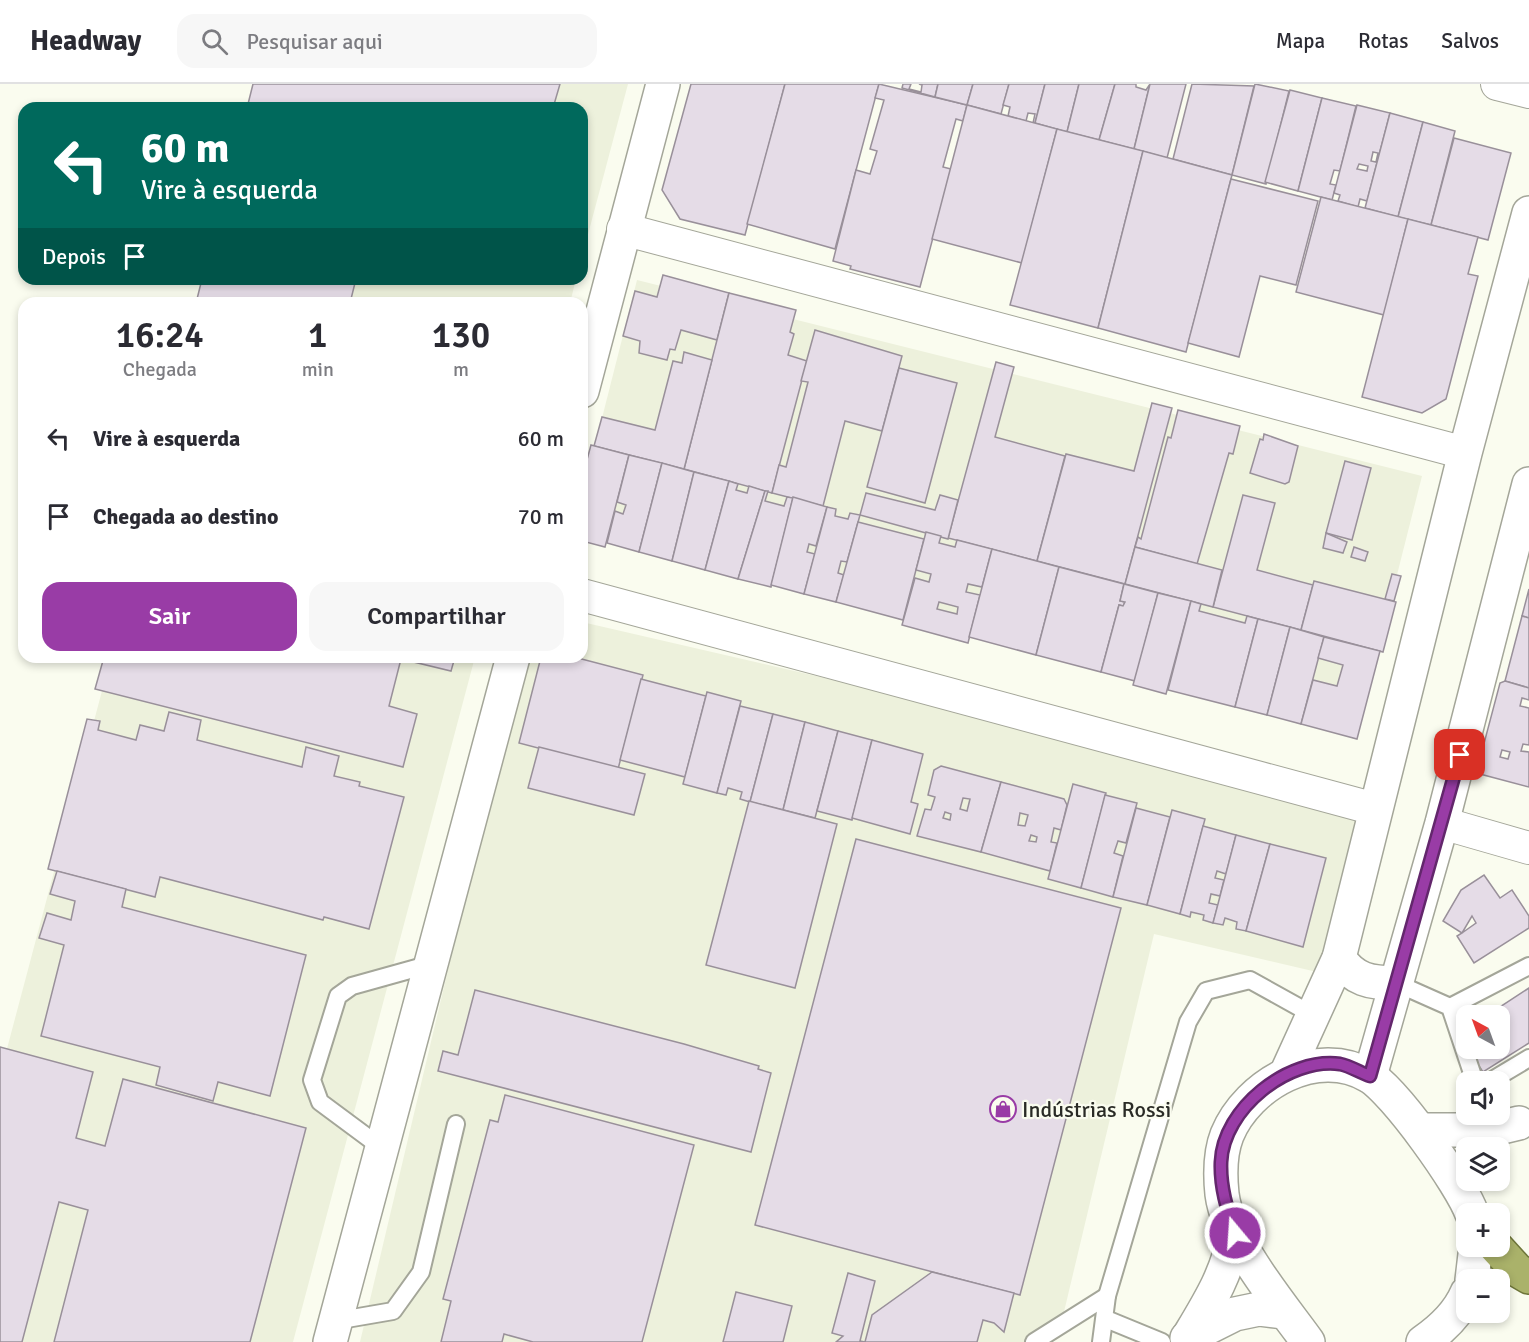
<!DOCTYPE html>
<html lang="pt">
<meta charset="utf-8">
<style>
:root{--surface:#fff;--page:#f7f7f7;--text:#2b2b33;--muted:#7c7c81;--line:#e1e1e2;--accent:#993ca6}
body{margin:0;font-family:Signika,sans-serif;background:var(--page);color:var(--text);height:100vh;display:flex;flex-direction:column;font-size:22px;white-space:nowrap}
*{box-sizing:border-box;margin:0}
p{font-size:20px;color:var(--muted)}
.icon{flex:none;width:33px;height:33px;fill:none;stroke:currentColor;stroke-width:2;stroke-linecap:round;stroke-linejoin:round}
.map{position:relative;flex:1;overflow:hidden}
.details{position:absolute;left:18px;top:213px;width:570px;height:366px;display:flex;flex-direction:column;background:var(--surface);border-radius:18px;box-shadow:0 3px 9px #0003}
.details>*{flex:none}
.banner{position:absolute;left:18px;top:18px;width:570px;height:183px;border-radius:18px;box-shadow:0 3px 9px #0003;background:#00695c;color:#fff;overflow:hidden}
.needle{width:39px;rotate:319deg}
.controls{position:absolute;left:1456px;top:921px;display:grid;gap:12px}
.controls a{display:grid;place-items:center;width:54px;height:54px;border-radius:12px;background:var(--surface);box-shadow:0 3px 9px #0003;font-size:30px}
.pin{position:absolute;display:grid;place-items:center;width:51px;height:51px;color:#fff;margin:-26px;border-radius:12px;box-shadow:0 3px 9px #0006}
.me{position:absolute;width:66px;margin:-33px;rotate:342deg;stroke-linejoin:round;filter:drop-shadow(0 0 4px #0008)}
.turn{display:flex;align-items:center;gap:21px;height:126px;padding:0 24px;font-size:27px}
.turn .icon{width:78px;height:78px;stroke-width:2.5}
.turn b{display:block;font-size:42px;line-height:51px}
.then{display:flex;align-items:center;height:57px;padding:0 24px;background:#0003;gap:12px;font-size:22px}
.eta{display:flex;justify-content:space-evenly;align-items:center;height:102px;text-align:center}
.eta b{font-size:36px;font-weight:600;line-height:42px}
.primary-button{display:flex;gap:12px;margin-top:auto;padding:12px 24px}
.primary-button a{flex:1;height:69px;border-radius:18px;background:var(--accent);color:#fff;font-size:24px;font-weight:600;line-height:69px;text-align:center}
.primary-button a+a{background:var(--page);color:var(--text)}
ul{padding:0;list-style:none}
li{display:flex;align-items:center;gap:18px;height:78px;padding:0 24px}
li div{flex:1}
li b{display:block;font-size:22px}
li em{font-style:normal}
header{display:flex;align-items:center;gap:36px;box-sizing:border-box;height:84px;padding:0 30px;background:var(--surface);border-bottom:2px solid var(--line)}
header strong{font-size:28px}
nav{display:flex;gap:33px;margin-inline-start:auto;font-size:21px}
.search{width:420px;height:54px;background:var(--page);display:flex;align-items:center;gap:15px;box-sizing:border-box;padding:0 21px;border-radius:18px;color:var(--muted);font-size:22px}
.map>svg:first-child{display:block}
.built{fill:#edf1dc}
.building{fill:#e5dce7;stroke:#99909a;stroke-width:1.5;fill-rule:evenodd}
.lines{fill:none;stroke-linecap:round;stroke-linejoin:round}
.service-casing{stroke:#a4a699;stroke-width:20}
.minor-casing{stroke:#a4a699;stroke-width:34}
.tertiary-casing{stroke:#a4a699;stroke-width:36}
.trunk-casing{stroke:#6f763a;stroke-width:36}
.service{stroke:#fff;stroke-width:16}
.minor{stroke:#fff;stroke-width:32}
.tertiary{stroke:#fff;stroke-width:33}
.trunk{stroke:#aab26a;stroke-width:33}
.route-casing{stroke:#63276c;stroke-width:15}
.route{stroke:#993ca6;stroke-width:10}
.labels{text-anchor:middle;stroke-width:4.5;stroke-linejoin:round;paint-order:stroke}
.poi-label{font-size:22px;fill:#2a2b26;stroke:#fafcef;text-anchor:start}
</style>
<header>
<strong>Headway</strong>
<div class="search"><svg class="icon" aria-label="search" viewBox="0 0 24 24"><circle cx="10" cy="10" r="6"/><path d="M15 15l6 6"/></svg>Pesquisar aqui</div>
<nav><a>Mapa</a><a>Rotas</a><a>Salvos</a></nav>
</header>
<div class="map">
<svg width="1529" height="1258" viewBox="0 0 1529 1258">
<rect width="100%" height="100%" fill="#fafcef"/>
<g class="built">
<polygon points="264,0 628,0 582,173 582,24 258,24"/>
<polygon points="212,195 576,195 570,219 206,219"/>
<polygon points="637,196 1422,392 1358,645 582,452 582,413"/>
<polygon points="582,538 1392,725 1351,896 1154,850 1063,1232 1025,1258 360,1258 522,573 582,573"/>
<polygon points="111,573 475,573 293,1258 0,1258 0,991"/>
</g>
<g class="building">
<polygon points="253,0 560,0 553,24 247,24"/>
<polygon points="691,0 785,0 745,151 680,135 662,106"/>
<polygon points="785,0 879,0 835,165 747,140"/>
<polygon points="879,0 967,21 963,37 956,35 943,83 951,85 920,203 850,185 851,182 833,177 856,86 870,90 877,67 870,65 884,16 875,14"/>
<polygon points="903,0 911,0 909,5 921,8 922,1 919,0 938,0 935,13 902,4"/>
<polygon points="938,0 973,0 967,21 935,13"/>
<polygon points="973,0 1009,0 1001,30 967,21"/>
<polygon points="1009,0 1045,0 1035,39 1033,39 1035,30 1028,29 1026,37 1008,32 1010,23 1003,21"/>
<polygon points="1045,0 1079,0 1067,48 1035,39"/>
<polygon points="1079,0 1115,0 1099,56 1067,48"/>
<polygon points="1115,0 1136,0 1136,3 1146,6 1150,0 1134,65 1099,56"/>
<polygon points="1150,0 1186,0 1167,74 1134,65"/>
<polygon points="1192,0 1254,2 1232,91 1173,75"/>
<polygon points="1255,0 1289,7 1266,100 1232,91"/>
<polygon points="1290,6 1322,14 1298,107 1265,98"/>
<polygon points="1322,14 1356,22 1340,87 1334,86 1330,100 1336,101 1332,116 1298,107"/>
<polygon points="967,21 1057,45 1022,179 932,155"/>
<path d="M1357,21L1390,29L1367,117L1360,115L1358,123L1338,117L1340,111L1334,109ZM1373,68L1378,69L1376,78L1371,77ZM1359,80L1368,82L1367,87L1357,85Z"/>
<polygon points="1390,29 1423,38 1398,133 1365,124"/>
<polygon points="1423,38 1455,47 1431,141 1398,133"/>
<polygon points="1057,45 1143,67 1098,244 1010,221"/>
<polygon points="1454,54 1511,69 1488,156 1431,141"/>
<polygon points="1143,67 1232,91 1186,268 1098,244"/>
<polygon points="1231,95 1318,117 1296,201 1260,192 1239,273 1188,259"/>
<polygon points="1321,113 1408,135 1384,231 1296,208"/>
<polygon points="1408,135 1478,153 1468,190 1478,192 1446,315 1422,329 1362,313"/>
<polygon points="663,191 729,209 717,256 681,246 675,266 670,265 667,276 639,269 640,257 623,252 635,207 657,213"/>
<polygon points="202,195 356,195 350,219 196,219"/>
<polygon points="729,209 796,226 790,248 794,250 788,271 807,277 772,409 684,385"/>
<polygon points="815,246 902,272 882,347 845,337 823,422 772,409 779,381 786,383 808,298 801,297"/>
<polygon points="684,268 712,276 684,385 594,362 602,333 655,346 673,277 682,279"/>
<polygon points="996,278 1014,283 995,353 1065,372 1037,477 948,454"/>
<polygon points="899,284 957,299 925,419 867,403"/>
<polygon points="1152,319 1172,324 1125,500 1037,477 1066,370 1134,387"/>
<polygon points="1178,326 1240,342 1233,370 1229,369 1197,480 1135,463 1138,453 1141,455 1168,353 1171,354"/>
<polygon points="1264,350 1298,362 1289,398 1285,400 1250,389 1260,355 1263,356"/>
<polygon points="591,361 629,371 605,463 582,457 582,394"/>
<polygon points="629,371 662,379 639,468 607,459 615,427 623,430 626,421 617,418"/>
<polygon points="1345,377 1371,384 1352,456 1326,449"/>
<polygon points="662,379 694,388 672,477 639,468"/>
<polygon points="694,388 729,397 705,486 672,477"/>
<polygon points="729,397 738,400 736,406 747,409 749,402 765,407 738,495 705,486"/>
<polygon points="765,407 768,407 765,417 784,422 787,413 793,414 771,503 738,495"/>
<polygon points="866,409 935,426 940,411 958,416 948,455 860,431"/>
<polygon points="1243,411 1275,419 1257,486 1313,501 1301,546 1213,523"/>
<polygon points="793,413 827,423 816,462 809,460 807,468 815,470 804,510 771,501"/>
<polygon points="827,423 836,425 835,432 848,435 850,429 860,431 847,478 841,477 838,489 844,491 836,518 804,510"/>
<polygon points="858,438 924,455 903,536 836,518"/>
<path d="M926,448L941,452L939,459L955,463L957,456L992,465L982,503L968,500L966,508L980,511L968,559L902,541L915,494L929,498L931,490L916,486ZM939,518L958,523L957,530L937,525Z"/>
<polygon points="1326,449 1347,458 1343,469 1323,464"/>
<polygon points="1135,463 1222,486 1213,523 1125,500"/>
<polygon points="1354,463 1368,468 1365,477 1351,473"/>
<polygon points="992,465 1059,483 1036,571 969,553"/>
<polygon points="1059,483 1124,500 1120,517 1125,518 1123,522 1119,521 1101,588 1036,571"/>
<polygon points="1392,490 1401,492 1394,517 1385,515"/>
<polygon points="1314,497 1396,518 1383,568 1301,546"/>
<polygon points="1124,500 1158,509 1135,597 1101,588 1119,521 1123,522 1125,518 1120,517"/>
<polygon points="1529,505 1529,534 1522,532"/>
<polygon points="1158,509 1191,517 1166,610 1133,601"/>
<polygon points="1191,517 1201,520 1199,527 1245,539 1247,532 1258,535 1235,623 1168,606"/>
<polygon points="1522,532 1529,534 1529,604 1505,597"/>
<polygon points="1258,535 1290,543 1267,631 1235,623"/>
<polygon points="1290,543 1324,553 1301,640 1267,631"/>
<polygon points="1324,553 1380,567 1357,655 1301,640 1313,596 1337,602 1343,581 1318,574"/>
<polygon points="104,573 455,573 451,587 401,575 389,622 417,630 403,683 95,605"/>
<polygon points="541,573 574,573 643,591 618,685 519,659"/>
<polygon points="641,595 706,612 685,693 620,676"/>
<path d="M1505,597L1529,604V616L1522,614L1520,622L1529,624V661L1523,660L1521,667L1529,668V703L1480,690L1477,686L1500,599ZM1502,666L1510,668L1508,675L1500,673Z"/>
<polygon points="707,608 741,617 717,709 683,700"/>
<polygon points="740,622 773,630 750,718 740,715 742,708 728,704 726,711 717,709"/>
<polygon points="169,628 201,636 197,656 302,683 306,663 339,672 334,692 360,698 359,702 404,713 369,845 324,833 323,836 160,793 155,813 48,785 87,635 100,637 98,646 136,656 140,641 164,647"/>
<polygon points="773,630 805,638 783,726 750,718"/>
<polygon points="805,638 838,647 815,734 783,726"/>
<polygon points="838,647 872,656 852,736 817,727"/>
<polygon points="872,656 923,670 911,718 918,720 910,750 852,734"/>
<polygon points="539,663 645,690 634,731 528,704"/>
<path d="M941,682L1001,698L981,768L917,752L925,725L931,726L935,713L928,711L934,686ZM963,714L970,715L967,727L960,725ZM945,728L951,730L950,736L943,734Z"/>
<path d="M1001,698L1064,715L1067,721L1061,746L1054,744L1051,758L1057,759L1050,787L981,768ZM1020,729L1028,731L1025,742L1018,741ZM1031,751L1037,753L1036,758L1029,757Z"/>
<polygon points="1073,700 1106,709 1081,804 1048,795"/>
<polygon points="1105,711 1137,719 1126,759 1118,757 1114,769 1123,772 1113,813 1081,804"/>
<polygon points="749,717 837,740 795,904 706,881"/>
<polygon points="1136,724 1170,733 1147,821 1113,813"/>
<polygon points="1172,726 1205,735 1180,830 1147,821"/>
<polygon points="1203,742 1236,751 1226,790 1217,787 1215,794 1224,796 1220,812 1211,810 1209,819 1218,821 1213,839 1203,836 1204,831 1191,828 1190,833 1180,830"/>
<polygon points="1236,751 1270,760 1246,847 1236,845 1237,838 1225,834 1223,841 1213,839"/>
<polygon points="856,755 1121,824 1020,1211 755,1141"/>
<polygon points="1270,760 1326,774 1303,863 1246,847"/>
<polygon points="57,787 126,805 122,823 306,871 270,1012 218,998 213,1017 156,1001 160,983 41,952 64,861 39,854 47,829 71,836 75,817 50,810"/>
<path d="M1484,791L1500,814L1512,806L1529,832V844L1474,879L1457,852L1462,849L1443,837L1461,806ZM1472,832L1476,839L1462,849Z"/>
<polygon points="1529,904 1529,959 1483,988 1467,964 1500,964 1500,932 1486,932"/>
<polygon points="475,906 684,960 759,982 758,985 771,989 751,1068 438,987 443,967 458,971"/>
<polygon points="0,963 93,988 76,1054 105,1062 123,995 306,1044 250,1258 54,1258 88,1126 59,1118 22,1258 0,1258"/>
<polygon points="505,1011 694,1061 642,1258 533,1258 504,1250 502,1258 441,1258 451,1217 443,1215 490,1036 498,1038"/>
<polygon points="932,1188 1014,1209 1004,1248 994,1239 983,1236 977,1258 836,1258 843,1252 832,1249 848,1189 875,1197 860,1257 865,1258 872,1231"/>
<polygon points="736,1208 792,1222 783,1258 723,1258"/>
</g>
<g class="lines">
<defs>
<g id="service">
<polyline points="1396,899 1450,923 1475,998"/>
<polyline points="1450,923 1529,882"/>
<polyline points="1489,998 1529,974"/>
<polyline points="382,1064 320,1018 312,996 338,912 352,902 431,880"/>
<polyline points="1106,1235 1162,1258"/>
<polyline points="335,1237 393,1227 421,1188 456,1040"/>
<polyline points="1034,1258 1107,1212"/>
<polyline points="1101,1258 1107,1212 1188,938 1206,907 1250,896 1313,931"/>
</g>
<g id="minor">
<polyline points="1497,0 1529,8"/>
<polyline points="623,145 1465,369"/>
<polyline points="582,511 1375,725"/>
<polyline points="1442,739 1529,764"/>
</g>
<g id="tertiary">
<polyline points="582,307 663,0"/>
<path d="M1339,874C1354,896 1370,899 1396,899"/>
<polyline points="1287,988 1339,874 1465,369 1529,129"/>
<polyline points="1370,992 1442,739 1529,400"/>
<polyline points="1420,1046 1490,1046 1519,1039"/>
<polyline points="1472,1196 1476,1162"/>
<path d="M1189,1252C1210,1217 1227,1190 1235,1149"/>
<polyline points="1187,1254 1235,1230 1259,1225 1284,1228"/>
<polyline points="330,1258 513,573"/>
<path d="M1308,1258C1280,1219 1228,1158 1222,1110C1220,1091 1220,1069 1227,1051C1248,1000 1317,961 1369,992C1394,1006 1462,1101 1472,1130"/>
<path d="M1423,1258C1442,1245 1458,1230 1467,1209"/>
</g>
<polyline id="trunk" points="1495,1162 1517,1186 1529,1193"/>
</defs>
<use href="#service" class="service-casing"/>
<use href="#minor" class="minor-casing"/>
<use href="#tertiary" class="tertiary-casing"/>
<use href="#trunk" class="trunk-casing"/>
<use href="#service" class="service"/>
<use href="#minor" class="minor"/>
<use href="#tertiary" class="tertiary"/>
<use href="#trunk" class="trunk"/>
</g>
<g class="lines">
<defs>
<path id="route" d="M1235,1149C1227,1125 1220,1103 1221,1078C1223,1025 1288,973 1340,980C1350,982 1361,989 1370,992L1460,671"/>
</defs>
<use href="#route" class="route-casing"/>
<use href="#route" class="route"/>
</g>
<defs>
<symbol id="shop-ring" viewBox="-11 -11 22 22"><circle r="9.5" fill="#fafcef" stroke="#993ca6" stroke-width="1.5"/><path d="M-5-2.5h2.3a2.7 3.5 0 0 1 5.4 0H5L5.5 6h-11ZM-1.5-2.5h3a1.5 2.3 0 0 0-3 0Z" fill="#993ca6"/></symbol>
</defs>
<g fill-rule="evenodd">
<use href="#shop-ring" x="988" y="1010" width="30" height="30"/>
</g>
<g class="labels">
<g class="poi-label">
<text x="1022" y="1033">Indústrias Rossi</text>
</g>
</g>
</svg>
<div class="controls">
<a><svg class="needle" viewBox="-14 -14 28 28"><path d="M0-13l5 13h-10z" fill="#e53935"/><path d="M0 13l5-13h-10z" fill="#7c7c81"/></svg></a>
<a><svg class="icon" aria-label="sound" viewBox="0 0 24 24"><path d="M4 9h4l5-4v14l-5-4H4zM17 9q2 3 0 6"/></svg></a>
<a><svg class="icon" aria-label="layers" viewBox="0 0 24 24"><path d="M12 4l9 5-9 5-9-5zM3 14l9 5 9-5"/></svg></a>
<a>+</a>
<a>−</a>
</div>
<div class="pin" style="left:1460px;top:671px;background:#d93025"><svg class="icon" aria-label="arrive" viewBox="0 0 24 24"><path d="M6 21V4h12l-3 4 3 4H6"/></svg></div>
<svg class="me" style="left:1235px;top:1149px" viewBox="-20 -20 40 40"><circle r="17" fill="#993ca6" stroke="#fff" stroke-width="3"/><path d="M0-11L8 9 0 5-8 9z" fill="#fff"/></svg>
<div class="banner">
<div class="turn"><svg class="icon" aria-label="left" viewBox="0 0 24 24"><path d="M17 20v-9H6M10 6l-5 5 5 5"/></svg><div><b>60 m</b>Vire à esquerda</div></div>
<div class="then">Depois<svg class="icon" aria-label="arrive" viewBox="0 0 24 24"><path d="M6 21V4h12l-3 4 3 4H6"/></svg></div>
</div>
<section class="details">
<div class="eta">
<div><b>16:24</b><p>Chegada</p></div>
<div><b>1</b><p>min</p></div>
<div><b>130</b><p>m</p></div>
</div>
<ul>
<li><svg class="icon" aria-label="left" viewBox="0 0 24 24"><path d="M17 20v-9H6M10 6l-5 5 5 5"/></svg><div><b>Vire à esquerda</b></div><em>60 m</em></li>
<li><svg class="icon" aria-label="arrive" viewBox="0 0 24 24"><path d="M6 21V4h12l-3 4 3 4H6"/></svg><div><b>Chegada ao destino</b></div><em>70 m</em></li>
</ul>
<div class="primary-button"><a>Sair</a><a>Compartilhar</a></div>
</section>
</div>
